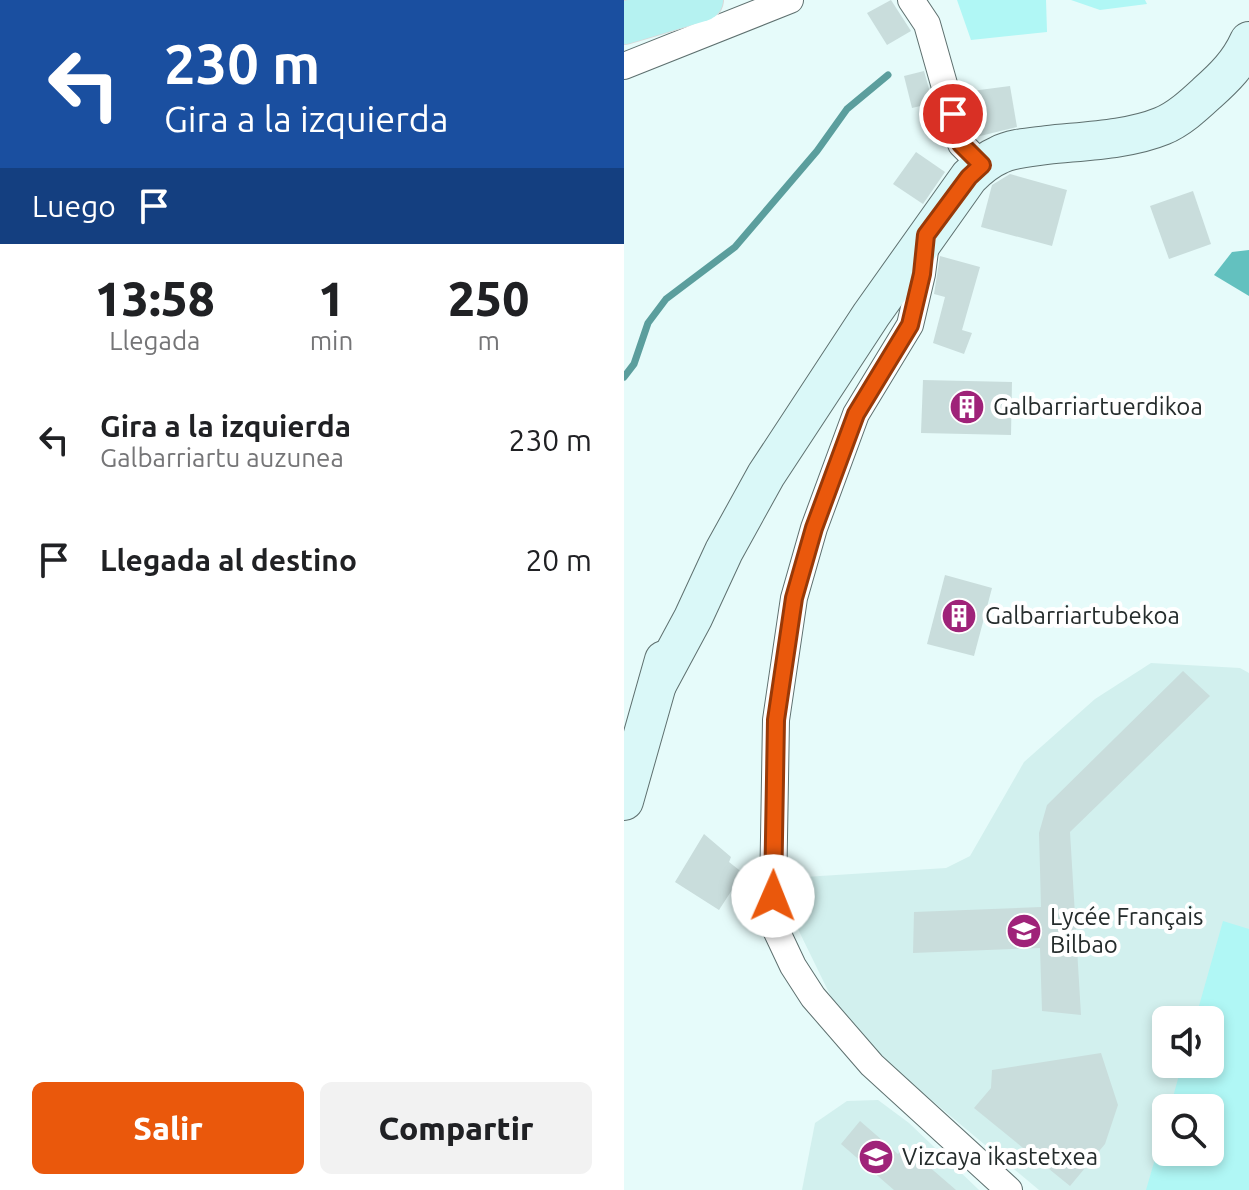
<!DOCTYPE html>
<html lang="es">
<meta charset="utf-8">
<style>
:root{--surface:#fff;--page:#f2f2f2;--text:#202124;--muted:#757577;--accent:#ea580c}
body{margin:0;font-family:Ubuntu,sans-serif;background:var(--page);color:var(--text);height:100vh;display:flex;flex-direction:column;font-size:30px;white-space:nowrap}
*{box-sizing:border-box;margin:0}
p{font-size:26px;color:var(--muted)}
.icon{flex:none;width:44px;height:44px;fill:none;stroke:currentColor;stroke-width:2;stroke-linecap:round;stroke-linejoin:round}
.map{position:relative;flex:1;overflow:hidden}
.drawer{display:flex;flex-direction:column;background:var(--surface);width:624px}
.drawer>*{flex:none}
.top-card{background:#1a4fa0;color:#fff;overflow:hidden}
.controls{position:absolute;left:528px;top:1006px;display:grid;gap:16px}
.controls a{display:grid;place-items:center;width:72px;height:72px;border-radius:12px;background:var(--surface);box-shadow:0 4px 12px #0003;font-size:40px}
.pin{position:absolute;display:grid;place-items:center;width:68px;height:68px;color:#fff;margin:-34px;border:4px solid #fff;border-radius:50%;box-shadow:0 2px 8px #0007}
.me{position:absolute;width:88px;margin:-44px;rotate:1deg;stroke-linejoin:round;filter:drop-shadow(0 0 6px #0008)}
.turn{display:flex;align-items:center;gap:28px;height:168px;padding:0 32px;font-size:36px}
.turn .icon{width:104px;height:104px;stroke-width:2.5}
.turn b{display:block;font-size:56px;line-height:68px}
.then{display:flex;align-items:center;height:76px;padding:0 32px;background:#0003;gap:16px;font-size:30px}
.eta{display:flex;justify-content:space-evenly;align-items:center;height:136px;text-align:center}
.eta b{font-size:48px;font-weight:800;line-height:56px}
.primary-button{display:flex;gap:16px;margin-top:auto;padding:16px 32px}
.primary-button a{flex:1;height:92px;border-radius:12px;background:var(--accent);color:#fff;font-size:32px;font-weight:800;line-height:92px;text-align:center}
.primary-button a+a{background:var(--page);color:var(--text)}
ul{padding:0;list-style:none}
li{display:flex;align-items:center;gap:24px;height:120px;padding:0 32px}
li div{flex:1}
li b{display:block;font-size:30px}
li em{font-style:normal}
main{display:flex;flex:1;min-height:0}
.map>svg:first-child{display:block}
.built{fill:#d2f0ee;fill-rule:evenodd}
.green{fill:#b0f7f5}
.forest{fill:#63c1bf}
.lines{fill:none;stroke-linecap:round;stroke-linejoin:round}
.stream{stroke:#5b9e9d;stroke-width:7}
.building{fill:#c9dddc}
.street-casing{stroke:#5e706f;stroke-width:28}
.secondary-casing{stroke:#5e706f;stroke-width:40}
.primary-casing{stroke:#d8d9d9;stroke-width:44}
.street{stroke:#fff;stroke-width:26}
.secondary{stroke:#daf8f8;stroke-width:38}
.primary{stroke:#b5f2f1;stroke-width:42}
.route-casing{stroke:#983908;stroke-width:20}
.route{stroke:#ea580c;stroke-width:14}
.labels{text-anchor:middle;stroke-width:8;stroke-linejoin:round;paint-order:stroke}
.poi-label{font-size:24px;fill:#252c2c;stroke:#fff;text-anchor:start}
</style>
<main>
<section class="drawer">
<div class="top-card">
<div class="turn"><svg class="icon" aria-label="left" viewBox="0 0 24 24"><path d="M17 20v-9H6M10 6l-5 5 5 5"/></svg><div><b>230 m</b>Gira a la izquierda</div></div>
<div class="then">Luego<svg class="icon" aria-label="arrive" viewBox="0 0 24 24"><path d="M6 21V4h12l-3 4 3 4H6"/></svg></div>
</div>
<div class="eta">
<div><b>13:58</b><p>Llegada</p></div>
<div><b>1</b><p>min</p></div>
<div><b>250</b><p>m</p></div>
</div>
<ul>
<li><svg class="icon" aria-label="left" viewBox="0 0 24 24"><path d="M17 20v-9H6M10 6l-5 5 5 5"/></svg><div><b>Gira a la izquierda</b><p>Galbarriartu auzunea</p></div><em>230 m</em></li>
<li><svg class="icon" aria-label="arrive" viewBox="0 0 24 24"><path d="M6 21V4h12l-3 4 3 4H6"/></svg><div><b>Llegada al destino</b></div><em>20 m</em></li>
</ul>
<div class="primary-button"><a>Salir</a><a>Compartir</a></div>
</section>
<div class="map">
<svg width="625" height="1190" viewBox="0 0 625 1190">
<rect width="100%" height="100%" fill="#e6fbfa"/>
<g class="built">
<path d="M527,663L616,668L625,673V1190H415L250,1052L211,1005L172,925L165,878L322,868L346,856L400,762L471,699ZM542,1020H586V1064H542ZM542,1108H586V1152H542Z"/>
<polygon points="254,1100 285,1123 355,1190 178,1190 191,1123 223,1101"/>
</g>
<g class="green">
<polygon points="333,0 422,0 423,32 347,40"/>
<polygon points="447,0 521,0 523,4 476,10"/>
<polygon points="599,921 625,929 625,1190 522,1190 542,1121 542,1152 586,1152 586,1108 546,1108 558,1064 586,1064 586,1020 571,1020"/>
</g>
<polygon class="forest" points="625,250 625,296 590,275 608,252"/>
<g class="lines">
<polyline class="stream" points="0,377 10,364 24,323 42,299 111,247 193,151 223,109 264,75"/>
</g>
<g class="building">
<polygon points="267,0 287,31 263,45 243,13"/>
<polygon points="300,71 309,103 288,108 280,76"/>
<polygon points="386,86 393,127 352,137 340,92"/>
<polygon points="292,152 321,172 299,204 269,184"/>
<polygon points="386,174 443,190 428,246 357,227 368,185"/>
<polygon points="569,191 587,244 545,259 526,206"/>
<polygon points="316,256 356,267 338,330 348,333 340,354 309,343 321,297 310,294"/>
<polygon points="299,380 388,382 387,435 297,433"/>
<polygon points="321,575 368,588 350,656 303,644"/>
<polygon points="559,671 586,696 446,832 457,1015 418,1011 416,948 289,953 290,912 417,907 415,833 423,805"/>
<polygon points="80,834 107,857 105,862 119,873 95,910 51,882"/>
<polygon points="477,1053 494,1105 481,1144 446,1186 350,1108 367,1088 368,1070"/>
<polygon points="236,1121 274,1154 281,1146 332,1190 270,1190 217,1144"/>
</g>
<g class="lines">
<defs>
<g id="street">
<polyline points="287,0 303,24 337,144 358,165"/>
<polyline points="0,66 166,0"/>
<polyline points="302,243 298,274 286,325 232,414 190,528 170,598 152,720 149,896 152,930 169,966 189,997 248,1065 385,1190"/>
</g>
<g id="secondary">
<path d="M34,683L69,618L100,551L142,475L247,315L345,177C354,168 363,160 375,155C388,148 408,147 423,145C459,141 504,140 538,126C555,119 570,105 583,93C601,77 615,63 625,41"/>
<polyline points="0,801 40,660"/>
</g>
<polyline id="primary" points="0,23 78,0"/>
</defs>
<use href="#street" class="street-casing"/>
<use href="#secondary" class="secondary-casing"/>
<use href="#primary" class="primary-casing"/>
<use href="#street" class="street"/>
<use href="#secondary" class="secondary"/>
<use href="#primary" class="primary"/>
</g>
<g class="lines">
<defs>
<polyline id="route" points="149,896 152,720 170,598 190,528 232,414 286,325 298,274 302,235 345,177 358,165 337,144 329,114"/>
</defs>
<use href="#route" class="route-casing"/>
<use href="#route" class="route"/>
</g>
<defs>
<symbol id="building-disc" viewBox="-11 -11 22 22"><circle r="9.5" fill="#9f2379" stroke="#fff"/><path d="M-4-6H4V6H1V3H-1V6H-4ZM-2.5-4.3h1.7v1.8h-1.7ZM.8-4.3h1.7v1.8H.8ZM-2.5-1h1.7V.8h-1.7ZM.8-1h1.7V.8H.8Z" fill="#fff"/></symbol>
<symbol id="school-disc" viewBox="-11 -11 22 22"><circle r="9.5" fill="#9f2379" stroke="#fff"/><path d="M0-5L7-2L0 1L-7-2ZM-4 1L0 2.5L4 1V4Q0 6-4 4Z" fill="#fff"/></symbol>
</defs>
<g fill-rule="evenodd">
<use href="#building-disc" x="323" y="387" width="40" height="40"/>
<use href="#building-disc" x="315" y="596" width="40" height="40"/>
<use href="#school-disc" x="380" y="911" width="40" height="40"/>
<use href="#school-disc" x="232" y="1137" width="40" height="40"/>
</g>
<g class="labels">
<g class="poi-label">
<text x="369" y="415">Galbarriartuerdikoa</text>
<text x="361" y="624">Galbarriartubekoa</text>
<text x="426" y="925">Lycée Français<tspan x="426" dy="28">Bilbao</tspan></text>
<text x="278" y="1165">Vizcaya ikastetxea</text>
</g>
</g>
</svg>
<div class="controls">
<a><svg class="icon" aria-label="sound" viewBox="0 0 24 24"><path d="M4 9h4l5-4v14l-5-4H4zM17 9q2 3 0 6"/></svg></a>
<a><svg class="icon" aria-label="search" viewBox="0 0 24 24"><circle cx="10" cy="10" r="6"/><path d="M15 15l6 6"/></svg></a>
</div>
<div class="pin" style="left:329px;top:114px;background:#d93025"><svg class="icon" aria-label="arrive" viewBox="0 0 24 24"><path d="M6 21V4h12l-3 4 3 4H6"/></svg></div>
<svg class="me" style="left:149px;top:896px" viewBox="-20 -20 40 40"><circle r="19" fill="#fff"/><path d="M0-13L10 11 0 6-10 11z" fill="#ea580c"/></svg>
</div>
</main>
